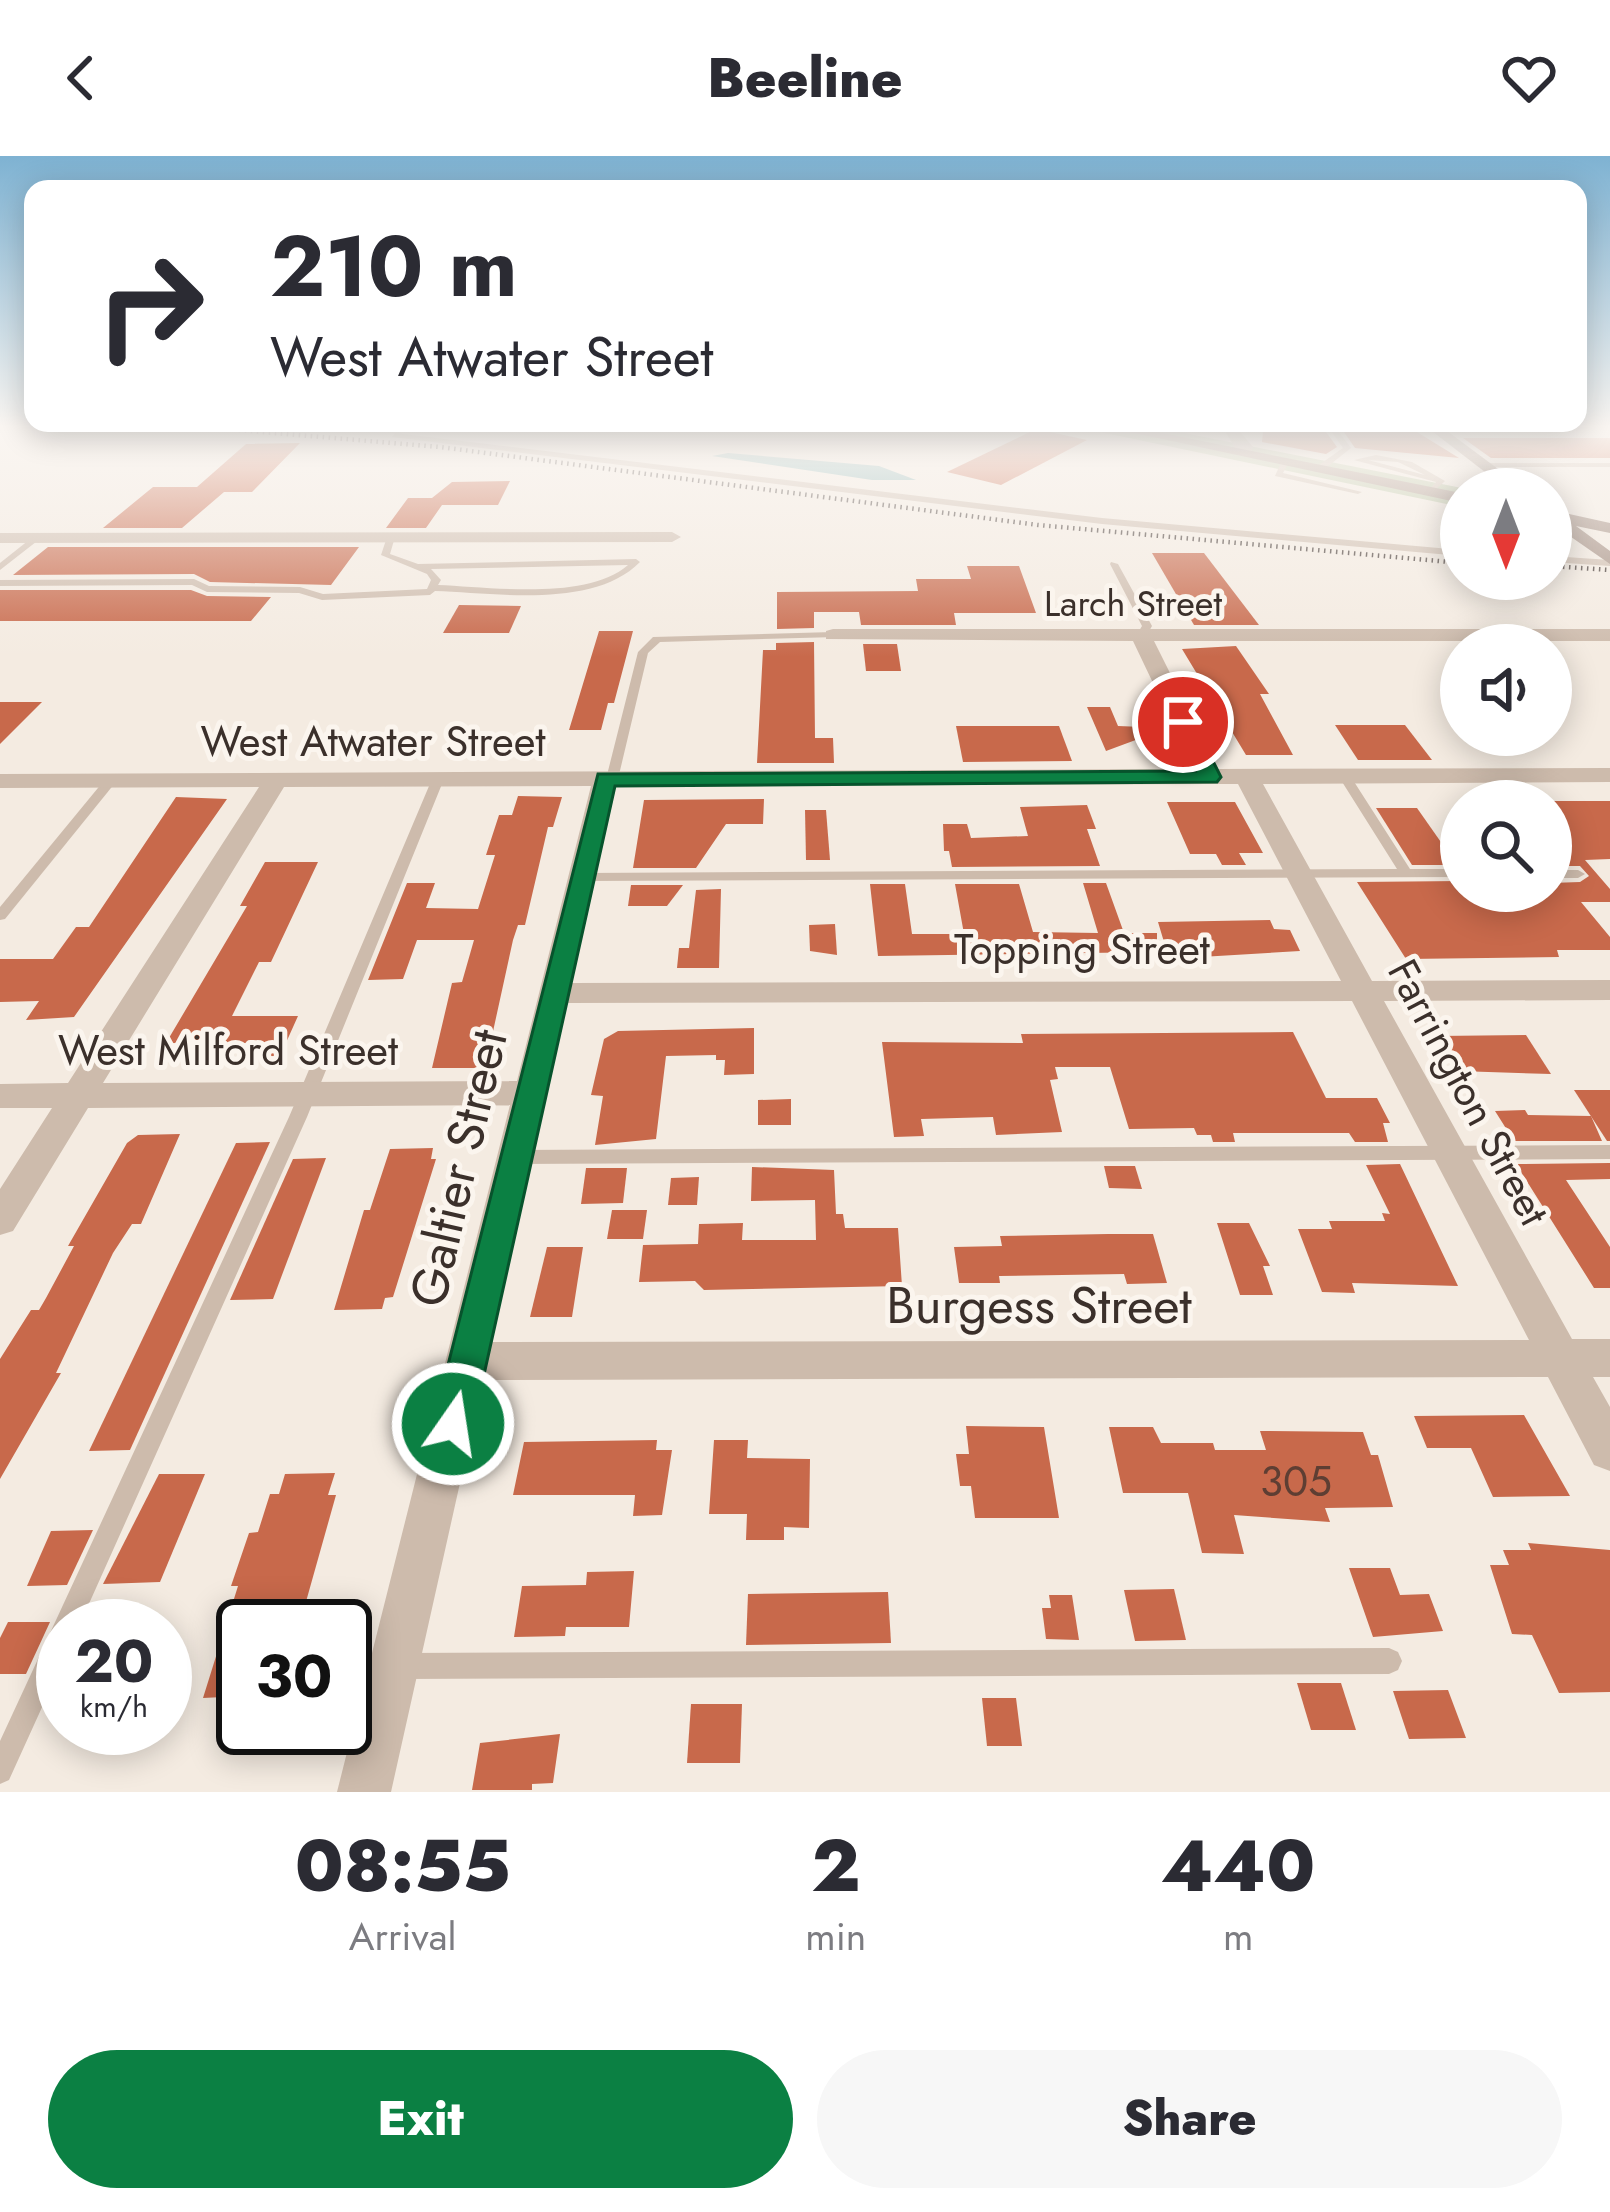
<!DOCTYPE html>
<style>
:root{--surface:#fff;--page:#f7f7f7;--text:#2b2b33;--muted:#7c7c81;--accent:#0b8043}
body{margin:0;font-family:Jost,sans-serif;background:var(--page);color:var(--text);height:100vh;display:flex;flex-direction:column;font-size:45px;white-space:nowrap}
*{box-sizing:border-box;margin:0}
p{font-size:39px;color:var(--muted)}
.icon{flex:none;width:66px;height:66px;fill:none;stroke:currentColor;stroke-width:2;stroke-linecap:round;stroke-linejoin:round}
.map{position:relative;height:1636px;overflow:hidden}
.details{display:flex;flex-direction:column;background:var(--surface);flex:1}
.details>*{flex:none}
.hud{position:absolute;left:24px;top:24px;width:1563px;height:252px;border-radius:24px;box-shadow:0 6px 30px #0003;background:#fff;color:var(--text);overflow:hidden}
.needle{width:78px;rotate:180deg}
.tools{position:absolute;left:1440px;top:312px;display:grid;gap:24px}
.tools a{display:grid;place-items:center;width:132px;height:132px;border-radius:50%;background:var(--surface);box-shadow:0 6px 30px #0003;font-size:60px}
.speed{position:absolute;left:36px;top:1443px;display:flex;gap:24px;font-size:60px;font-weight:700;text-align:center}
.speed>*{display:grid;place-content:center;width:156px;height:156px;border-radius:50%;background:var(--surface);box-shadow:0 6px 30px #0003;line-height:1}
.speed small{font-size:30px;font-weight:400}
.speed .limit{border:6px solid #111;border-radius:18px;background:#fff;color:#111}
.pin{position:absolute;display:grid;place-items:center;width:102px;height:102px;color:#fff;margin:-51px;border:6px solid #fff;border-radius:50%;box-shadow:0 3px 12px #0007}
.me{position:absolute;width:132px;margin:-66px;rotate:13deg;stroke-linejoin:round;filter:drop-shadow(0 0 9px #0008)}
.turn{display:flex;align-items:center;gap:42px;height:252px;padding:0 48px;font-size:54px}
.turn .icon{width:156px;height:156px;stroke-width:2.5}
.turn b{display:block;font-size:84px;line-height:102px}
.eta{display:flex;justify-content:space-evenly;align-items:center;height:204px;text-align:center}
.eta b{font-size:72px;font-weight:800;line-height:84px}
.cta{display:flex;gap:24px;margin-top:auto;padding:24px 48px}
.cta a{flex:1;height:138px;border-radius:72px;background:var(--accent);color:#fff;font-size:48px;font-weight:800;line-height:138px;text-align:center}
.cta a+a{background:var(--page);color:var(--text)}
header{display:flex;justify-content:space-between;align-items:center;height:156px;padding:0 48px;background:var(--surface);font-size:54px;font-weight:800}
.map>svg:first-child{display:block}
.green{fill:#b8c4a0}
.water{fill:#7fb0b2}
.building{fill:#c8694b}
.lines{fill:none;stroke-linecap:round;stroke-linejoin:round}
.lane{fill:#cdbbac;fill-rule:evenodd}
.street{fill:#cdbbac;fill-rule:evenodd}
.secondary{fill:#a18a7d;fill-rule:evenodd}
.rail{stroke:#3b302b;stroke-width:4.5;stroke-dasharray:1.5 4.5;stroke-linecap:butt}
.route{fill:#0b8043;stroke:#07532c;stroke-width:3}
.labels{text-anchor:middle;stroke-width:10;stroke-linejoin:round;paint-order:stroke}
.far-street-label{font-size:36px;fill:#3b302b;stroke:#fbf5ee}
.street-label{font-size:42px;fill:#3b302b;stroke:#fbf5ee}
.near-number-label{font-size:42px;fill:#5e3e33}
.near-street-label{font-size:51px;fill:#3b302b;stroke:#fbf5ee}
</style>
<header><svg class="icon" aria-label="back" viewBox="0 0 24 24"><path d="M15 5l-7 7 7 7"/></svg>Beeline<svg class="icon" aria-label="heart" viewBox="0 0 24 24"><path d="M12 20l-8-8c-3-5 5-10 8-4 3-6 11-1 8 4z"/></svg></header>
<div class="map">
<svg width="1610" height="1636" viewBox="0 0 1610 1636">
<rect width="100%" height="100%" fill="#f4ebe1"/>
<polygon class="green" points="1081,272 1159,272 1467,333 1461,333 1461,351"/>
<polygon class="water" points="728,297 879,310 916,324 872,324 712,300"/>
<g class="building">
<polygon points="1036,273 1087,284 1001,329 947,316"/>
<polygon points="1263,276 1326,276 1337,291 1326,298 1262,286"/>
<polygon points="1344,276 1417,276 1459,302 1355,292"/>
<polygon points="1463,282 1610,282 1610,302 1491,302"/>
<polygon points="300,287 252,336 224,336 182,372 103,372 153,331 197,331 246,288"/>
<polygon points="510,325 498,349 442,349 426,372 386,372 408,342 432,342 452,326"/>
<polygon points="48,391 359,391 331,429 210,426 194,418 13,419"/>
<polygon points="1152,397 1204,397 1259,469 1194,469"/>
<polygon points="967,410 1019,410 1036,457 954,457 956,469 861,469 859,456 814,456 814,472 777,473 777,436 918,435 916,423 971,423"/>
<polygon points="0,434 191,434 207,440 271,441 251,465 0,465"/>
<polygon points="459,449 521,450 509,477 443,477"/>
<polygon points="599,475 633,475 614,547 608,547 601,574 569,574"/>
<polygon points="814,486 815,582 833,582 834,607 757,607 763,494 776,494 776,487"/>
<polygon points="863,488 897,488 901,515 866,515"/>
<polygon points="1236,490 1269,538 1260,538 1293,599 1246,599 1182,493"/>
<polygon points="0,546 42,546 0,588"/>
<polygon points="1087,551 1110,551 1118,570 1168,572 1106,595"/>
<polygon points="1335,569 1405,569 1432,604 1358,604"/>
<polygon points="956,570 1059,570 1072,605 963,606"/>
<polygon points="518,640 562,641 553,671 548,671 525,769 518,769 513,784 485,912 432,912 452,827 462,826 474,784 417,784 403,823 368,824 407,727 435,727 426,752 478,753 495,699 486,699 499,659 512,659"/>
<polygon points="176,641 227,643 74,861 26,864 39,845 0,846 0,803 53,803 76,771 89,771"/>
<polygon points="764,643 763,668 726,668 696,712 633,712 644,644"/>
<polygon points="1551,645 1610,645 1610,703 1585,704 1610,733 1610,746 1581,746 1610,781 1610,794 1557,794 1559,801 1406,803 1357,726 1461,725 1461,735 1551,735 1551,727 1580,726 1589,720 1580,710 1551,710"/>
<polygon points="1167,646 1235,646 1263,697 1239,697 1246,709 1222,709 1216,698 1190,698"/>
<polygon points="1087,649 1096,673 1087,673 1100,710 952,711 949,695 944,695 943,668 967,668 971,682 1028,680 1020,651"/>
<polygon points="1376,652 1417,652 1457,709 1412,709"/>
<polygon points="805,654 826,654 830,704 806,704"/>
<polygon points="265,706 318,706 271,806 259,806 232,860 298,860 280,900 242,900 248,887 166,887 247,750 240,750"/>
<polygon points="1083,727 1106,727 1124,777 1157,777 1157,796 878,800 870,728 905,728 912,778 964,778 955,728 1019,728 1033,776 1098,777"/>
<polygon points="631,729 683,729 667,750 628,750"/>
<polygon points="721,733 719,812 677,812 679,792 689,792 696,734"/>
<polygon points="1270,764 1274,773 1290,774 1300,795 1184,802 1182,796 1167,796 1158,766"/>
<polygon points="835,768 837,799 810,795 809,769"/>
<polygon points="754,872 754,918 724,919 725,904 716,904 716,899 666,900 656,983 595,989 603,940 591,939 604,883 618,875"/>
<polygon points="1293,876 1326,942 1377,942 1390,967 1383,967 1388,986 1355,986 1349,977 1233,977 1235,986 1213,986 1211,979 1197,979 1194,972 1129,973 1110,911 1055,911 1058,923 1050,924 1062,976 996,979 993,961 921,963 924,980 894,981 882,886 1023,887 1021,878"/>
<polygon points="1526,879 1551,918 1458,915 1438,880"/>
<polygon points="1574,934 1610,934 1610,985 1607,985"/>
<polygon points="791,943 791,969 758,969 758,944"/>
<polygon points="1525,954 1528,959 1591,960 1602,985 1514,985 1495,955"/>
<polygon points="180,978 141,1068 132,1068 113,1097 56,1217 61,1217 0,1323 0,1203 31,1154 39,1154 46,1142 74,1090 68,1090 127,987 138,979"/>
<polygon points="270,986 130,1294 89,1295 236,987"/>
<polygon points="433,992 431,1003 436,1003 393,1141 385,1142 382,1153 334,1154 364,1054 370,1054 390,993"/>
<polygon points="326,1002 273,1143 230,1144 293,1003"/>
<polygon points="1610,1007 1610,1023 1566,1024 1610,1091 1610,1132 1594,1132 1516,1008"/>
<polygon points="1400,1008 1458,1130 1352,1127 1355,1137 1322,1136 1298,1073 1332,1073 1329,1065 1385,1065 1382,1057 1390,1058 1366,1009"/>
<polygon points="1104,1010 1135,1010 1142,1033 1109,1032"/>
<polygon points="752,1011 834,1014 836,1058 843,1058 845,1072 898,1072 902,1130 704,1134 695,1125 639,1126 643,1089 698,1088 699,1068 743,1067 742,1084 816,1084 815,1044 751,1045"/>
<polygon points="586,1012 627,1012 623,1047 581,1048"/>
<polygon points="699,1021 697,1049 668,1049 671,1022"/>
<polygon points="612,1054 647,1054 643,1083 607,1083"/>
<polygon points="1217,1067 1249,1067 1270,1110 1263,1110 1273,1139 1240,1139"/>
<polygon points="1108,1078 1153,1078 1167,1127 1127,1128 1124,1118 999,1120 1000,1127 959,1127 954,1091 1002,1090 1000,1080"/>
<polygon points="547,1091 583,1091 572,1161 530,1161"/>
<polygon points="1524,1259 1570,1340 1493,1341 1471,1292 1427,1292 1414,1260"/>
<polygon points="966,1270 1044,1271 1059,1362 975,1362 971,1330 960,1330 956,1298 969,1298"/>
<polygon points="1109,1271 1153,1271 1161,1287 1213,1287 1215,1294 1266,1294 1260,1275 1363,1276 1371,1299 1378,1299 1393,1351 1325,1352 1330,1366 1234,1359 1244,1398 1202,1397 1188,1337 1123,1337"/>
<polygon points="657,1284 656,1294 672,1294 662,1359 633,1360 635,1339 513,1339 524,1286"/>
<polygon points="714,1284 748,1284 747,1302 810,1303 809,1372 784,1371 784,1384 746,1384 747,1358 709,1358"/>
<polygon points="335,1317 328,1339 336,1339 300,1467 243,1470 243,1540 203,1542 238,1430 231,1430 249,1377 258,1376 270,1338 279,1338 285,1318"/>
<polygon points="159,1318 205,1318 160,1426 103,1428"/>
<polygon points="93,1374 67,1429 27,1430 51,1375"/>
<polygon points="1528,1387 1610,1394 1610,1536 1559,1537 1532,1479 1512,1478 1490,1409 1509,1409 1503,1394 1531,1394"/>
<polygon points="1349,1412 1390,1412 1400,1439 1429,1438 1443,1475 1373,1481"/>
<polygon points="634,1415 629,1471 566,1471 565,1480 514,1481 522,1430 586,1429 587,1416"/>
<polygon points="1174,1433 1186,1484 1135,1485 1124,1434"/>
<polygon points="888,1436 891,1487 746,1489 748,1438"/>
<polygon points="1049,1439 1072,1439 1079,1484 1046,1483 1042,1452 1051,1452"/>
<polygon points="8,1466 50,1466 26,1518 0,1518 0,1482"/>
<polygon points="1297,1527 1341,1527 1356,1574 1311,1574"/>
<polygon points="1448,1534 1466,1582 1409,1583 1393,1535"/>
<polygon points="982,1542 1016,1542 1022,1590 987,1590"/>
<polygon points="691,1548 742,1548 740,1607 687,1607"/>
<polygon points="560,1578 553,1627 532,1628 532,1634 472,1634 480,1587"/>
</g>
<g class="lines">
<g class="lane">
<polygon points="1329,272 1336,272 1351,292 1322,315 1316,315 1316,311 1343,292"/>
<polygon points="395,277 1102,362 1461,394 1461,400 1102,368 392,281"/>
<path d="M1376,299L1412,306L1445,325L1431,338L1427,336L1436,326L1354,304ZM1368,304L1398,306L1425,319Z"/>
<polygon points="1282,304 1289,306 1283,317 1362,336 1358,338 1275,320"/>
<polygon points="1484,307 1610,307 1610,311 1481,311"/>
<path d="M391,378L395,381L390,398L418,408L636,403L640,406C594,453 496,437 435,435L430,439L322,444L299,437L207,436L192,429L0,430V424L194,423L209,430L300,431L323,438L427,433L431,424L427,418L381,399L387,381ZM628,409C587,445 490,431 438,429L441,424L431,413Z"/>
<polygon points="34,380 41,382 0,414 0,407"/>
<polygon points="1551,400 1610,404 1610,410 1551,406"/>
<polygon points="1111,406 1118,408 1152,470 1145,482 1136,480 1142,470 1110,408"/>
<polygon points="833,476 838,479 837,481 660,486 648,497 618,623 612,627 606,623 638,496 653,481"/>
<polygon points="1345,617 1351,621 1410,713 1461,713 1461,721 582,725 575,721 582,717 1397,713 1339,621"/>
<polygon points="438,619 444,623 307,961 79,1470 63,1470 63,1505 9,1624 0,1628 0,1585 289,961 432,623"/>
<polygon points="111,620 117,624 115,627 5,763 0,764 0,751 107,621"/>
<polygon points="1551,714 1578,714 1585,718 1578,722 1551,722"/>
<polygon points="1610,989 1610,1003 515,1008 509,1006 506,1001 509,996 515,994"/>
<polygon points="1389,1492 1398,1496 1402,1505 1398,1514 1389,1518 403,1523 394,1519 390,1510 394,1501 403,1497"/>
</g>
<g class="street">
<polygon points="1223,272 1237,272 1253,291 1250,300 1240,300"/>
<polygon points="0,377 672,376 681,381 672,386 0,387"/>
<path d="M833,473H1610V485H1154L1218,613L1610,612V626L1263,628L1372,825L1610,824V844L1384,845L1572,1183H1610V1221H1593L1610,1251V1315L1594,1309L1548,1221L483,1224L391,1636H337L510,949L88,952L13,1075L0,1079V1033L52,952H0V928L68,927L259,631L0,632V618L1194,613L1133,485L826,483V475ZM1208,628H1238L1341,825L572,827L616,630ZM591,630L517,925L103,927L284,631ZM1352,845L1529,1184L491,1186L567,847Z"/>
</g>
<g class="secondary">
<polygon points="1111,272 1137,272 1461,337 1461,347"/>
<polygon points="1428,272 1443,272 1525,333 1507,333"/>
<polygon points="1551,354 1610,367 1610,377 1576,370 1610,395 1610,408 1551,367"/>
</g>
<g class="rail">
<polyline points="215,272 440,291 1038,369 1461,407"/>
<polyline points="1551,410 1610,414"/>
</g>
</g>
<linearGradient id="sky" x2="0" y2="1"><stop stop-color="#7eb2d2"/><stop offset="0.54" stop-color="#faf6f2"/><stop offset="1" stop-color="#faf6f2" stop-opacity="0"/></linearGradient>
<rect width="1610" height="501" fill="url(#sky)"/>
<polygon class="route" points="1175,561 1193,566 1221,621 1217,626 615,630 473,1268 467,1281 453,1286 439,1281 433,1268 598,618 1195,615 1172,566"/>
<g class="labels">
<g class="far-street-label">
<text x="1133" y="460">Larch Street</text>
</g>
<g class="street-label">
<text x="373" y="600">West Atwater Street</text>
<text x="1082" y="808">Topping Street</text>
<text x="228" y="909">West Milford Street</text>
<text transform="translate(1469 936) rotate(62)" y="15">Farrington Street</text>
</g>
<g class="near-number-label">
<text x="1296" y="1340">305</text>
</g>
<g class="near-street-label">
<text transform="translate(458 1012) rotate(-77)" y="18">Galtier Street</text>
<text x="1039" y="1167">Burgess Street</text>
</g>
</g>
</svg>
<div class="tools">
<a><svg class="needle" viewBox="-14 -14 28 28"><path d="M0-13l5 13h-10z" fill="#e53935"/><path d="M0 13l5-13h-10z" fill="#7c7c81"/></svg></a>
<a><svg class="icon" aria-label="sound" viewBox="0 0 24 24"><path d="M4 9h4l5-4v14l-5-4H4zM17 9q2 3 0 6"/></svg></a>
<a><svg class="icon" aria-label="search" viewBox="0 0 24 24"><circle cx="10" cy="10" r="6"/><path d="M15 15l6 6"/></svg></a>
</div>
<div class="speed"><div>20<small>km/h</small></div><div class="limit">30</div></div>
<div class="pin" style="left:1183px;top:566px;background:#d93025"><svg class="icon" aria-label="arrive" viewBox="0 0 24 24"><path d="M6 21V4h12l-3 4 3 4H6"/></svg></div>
<svg class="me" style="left:453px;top:1268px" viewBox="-20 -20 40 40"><circle r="17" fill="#0b8043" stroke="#fff" stroke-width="3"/><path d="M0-11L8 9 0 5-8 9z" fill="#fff"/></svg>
<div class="hud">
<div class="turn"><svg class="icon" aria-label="right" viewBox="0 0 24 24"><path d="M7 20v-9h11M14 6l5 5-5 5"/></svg><div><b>210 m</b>West Atwater Street</div></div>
</div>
</div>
<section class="details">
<div class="eta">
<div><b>08:55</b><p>Arrival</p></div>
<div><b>2</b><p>min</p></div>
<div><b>440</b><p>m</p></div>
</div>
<div class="cta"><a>Exit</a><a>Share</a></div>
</section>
